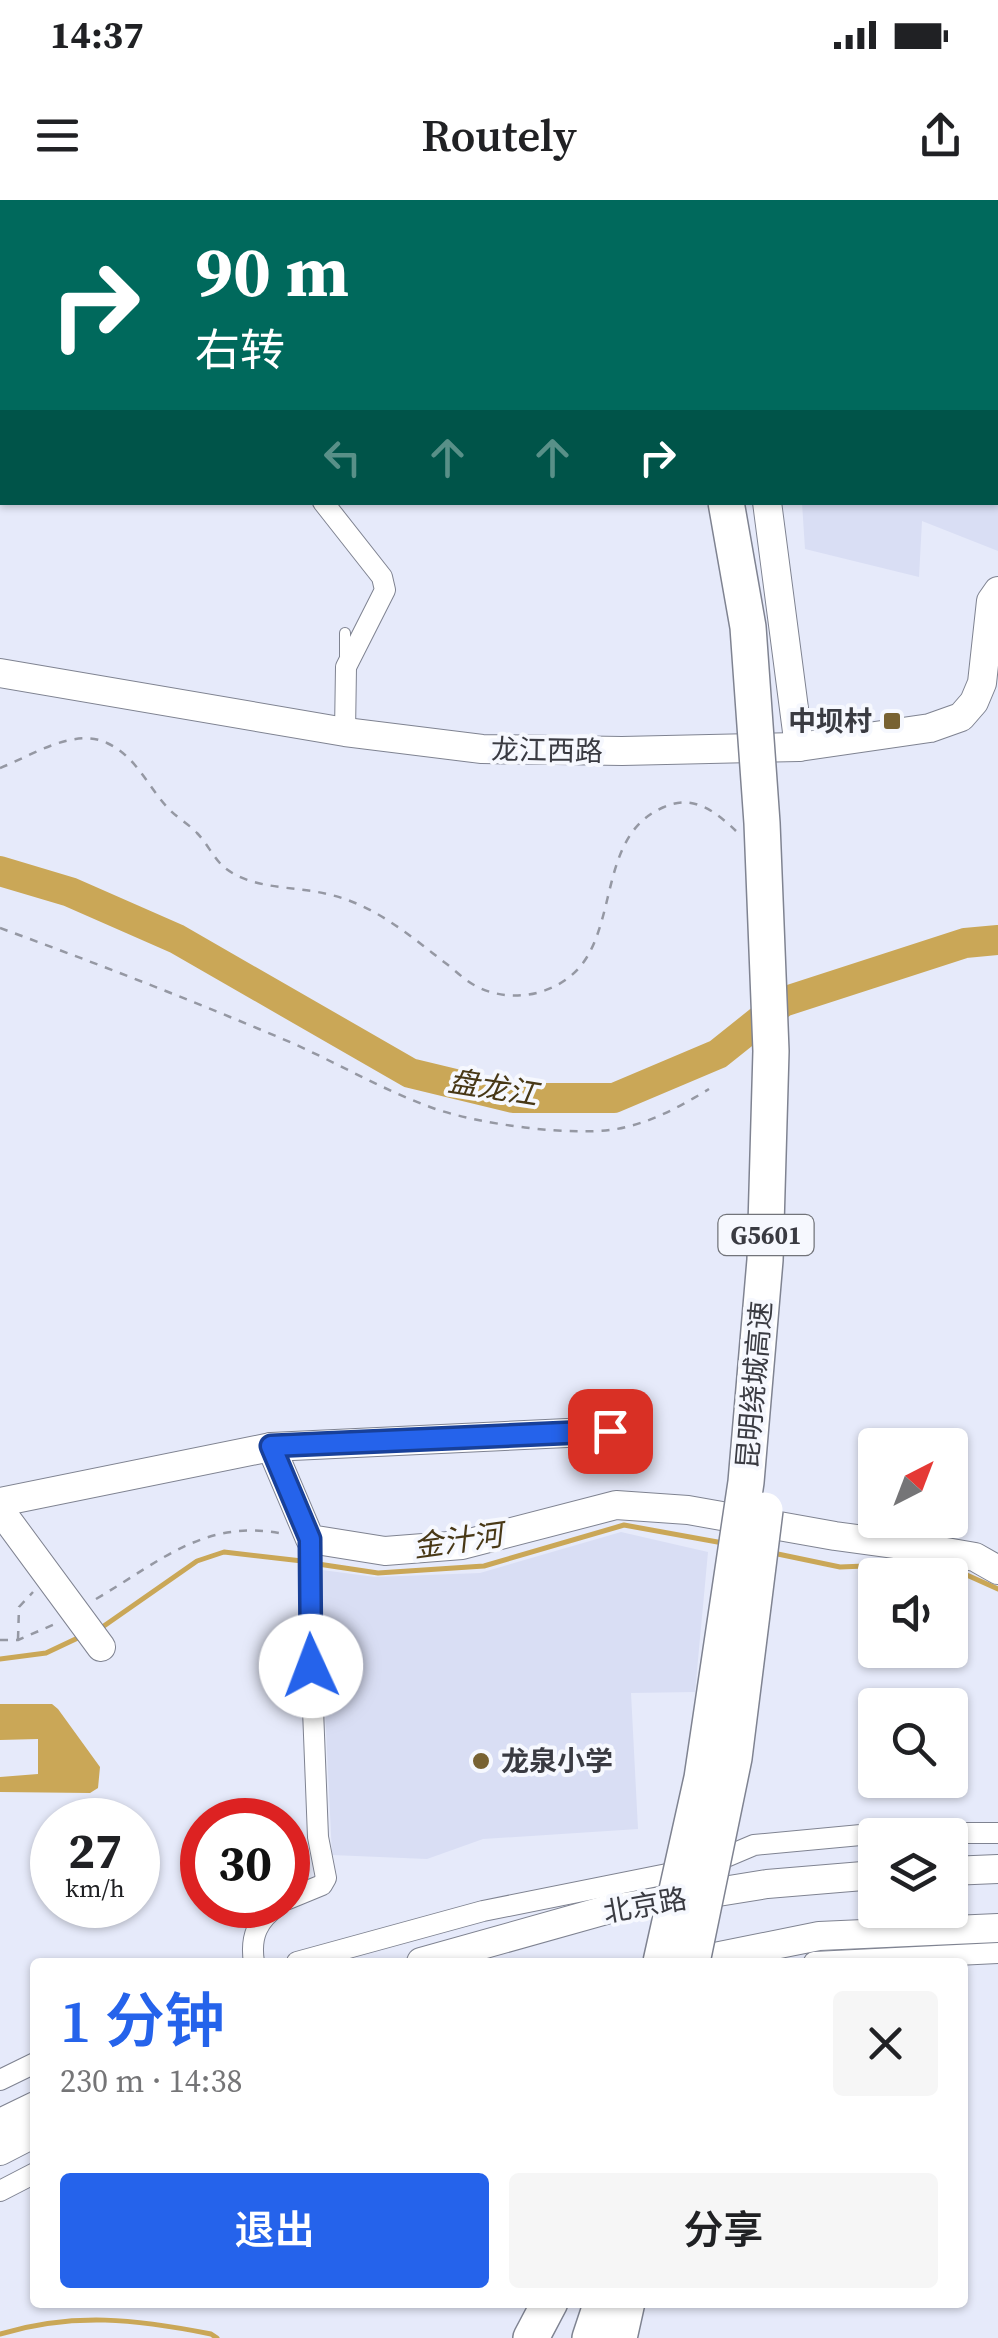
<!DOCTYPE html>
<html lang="zh">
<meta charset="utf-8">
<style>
:root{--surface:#fff;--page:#f6f6f6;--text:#202124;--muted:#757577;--accent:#2563eb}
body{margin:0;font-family:"Source Serif 4","Noto Sans SC",serif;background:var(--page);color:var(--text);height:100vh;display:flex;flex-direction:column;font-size:38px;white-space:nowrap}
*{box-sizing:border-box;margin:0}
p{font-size:32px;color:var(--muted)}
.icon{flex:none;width:55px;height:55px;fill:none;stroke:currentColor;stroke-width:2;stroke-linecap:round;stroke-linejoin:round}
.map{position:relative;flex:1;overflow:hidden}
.sheet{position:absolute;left:30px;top:1758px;width:938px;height:350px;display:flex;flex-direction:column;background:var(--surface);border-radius:10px;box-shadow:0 2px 8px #0004}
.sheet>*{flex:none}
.guide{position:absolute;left:0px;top:0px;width:1000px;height:305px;box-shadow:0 2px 8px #0004;background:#00695c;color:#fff;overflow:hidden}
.needle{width:65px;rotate:42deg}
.controls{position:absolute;left:858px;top:1228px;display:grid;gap:20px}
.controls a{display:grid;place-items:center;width:110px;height:110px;border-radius:10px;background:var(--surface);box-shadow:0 2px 8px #0004;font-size:50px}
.speed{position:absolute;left:30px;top:1598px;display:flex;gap:20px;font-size:50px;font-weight:700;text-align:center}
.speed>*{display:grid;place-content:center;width:130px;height:130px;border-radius:50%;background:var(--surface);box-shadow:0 2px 8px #0004;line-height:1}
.speed small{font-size:25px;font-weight:400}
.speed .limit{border:15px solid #d22;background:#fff;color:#111}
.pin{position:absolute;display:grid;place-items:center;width:85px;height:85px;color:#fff;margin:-42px;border-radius:20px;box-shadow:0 5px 15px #0006}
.me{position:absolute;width:110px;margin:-55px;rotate:358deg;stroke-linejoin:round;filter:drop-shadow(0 0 8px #0008)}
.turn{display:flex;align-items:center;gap:35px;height:210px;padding:0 30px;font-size:45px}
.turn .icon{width:130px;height:130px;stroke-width:2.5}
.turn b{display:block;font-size:70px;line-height:85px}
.lanes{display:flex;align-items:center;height:95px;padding:0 30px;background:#0003;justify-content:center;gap:50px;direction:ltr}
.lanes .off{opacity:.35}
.round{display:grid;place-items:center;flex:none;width:105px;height:105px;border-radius:10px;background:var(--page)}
.head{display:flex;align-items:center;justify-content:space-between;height:170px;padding:0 30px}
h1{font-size:60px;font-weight:600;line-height:75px;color:var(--accent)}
.action{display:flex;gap:20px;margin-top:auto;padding:20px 30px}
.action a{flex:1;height:115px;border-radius:10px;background:var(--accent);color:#fff;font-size:40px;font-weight:600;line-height:115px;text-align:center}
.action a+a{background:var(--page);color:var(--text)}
.status{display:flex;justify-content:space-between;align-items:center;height:70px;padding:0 50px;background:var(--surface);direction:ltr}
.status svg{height:28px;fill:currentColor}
header{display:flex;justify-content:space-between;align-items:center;height:130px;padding:0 30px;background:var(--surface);font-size:45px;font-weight:600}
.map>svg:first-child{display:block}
.built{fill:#d9def4}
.water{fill:#caa757}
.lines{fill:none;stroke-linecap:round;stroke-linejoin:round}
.stream{stroke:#caa757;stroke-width:5}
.river{stroke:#caa757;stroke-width:30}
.lane-casing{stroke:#7f8391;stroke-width:12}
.street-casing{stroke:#7f8391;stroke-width:22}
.secondary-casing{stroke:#7f8391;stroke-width:30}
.highway-casing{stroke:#7f8391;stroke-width:38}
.path{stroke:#9598a3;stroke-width:2.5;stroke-dasharray:8 8;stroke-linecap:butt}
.lane{stroke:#fff;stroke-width:10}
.street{stroke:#fff;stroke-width:20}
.secondary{stroke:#fff;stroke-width:28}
.highway{stroke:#fff;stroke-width:35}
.highway-bridge-casing{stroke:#7f8391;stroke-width:38;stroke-linecap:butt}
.highway-bridge{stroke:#fff;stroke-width:35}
.route-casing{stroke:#184099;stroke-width:25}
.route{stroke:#2563eb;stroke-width:18}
.poi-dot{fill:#786232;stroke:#f6f8fe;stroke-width:4}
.labels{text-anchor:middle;stroke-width:8;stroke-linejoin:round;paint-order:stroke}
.shield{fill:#f6f8fe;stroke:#72747a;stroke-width:2.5}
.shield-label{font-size:25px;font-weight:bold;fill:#3a3b42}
.poi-label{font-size:28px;font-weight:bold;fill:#3a3b42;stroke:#f6f8fe;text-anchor:end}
.street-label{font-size:28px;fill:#3a3b42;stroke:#f6f8fe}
.water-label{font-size:30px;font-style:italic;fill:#483816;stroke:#f6f8fe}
</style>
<div class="status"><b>14:37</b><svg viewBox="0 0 49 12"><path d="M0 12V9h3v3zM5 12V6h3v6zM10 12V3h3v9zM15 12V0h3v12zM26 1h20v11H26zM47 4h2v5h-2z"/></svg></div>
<header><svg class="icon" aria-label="menu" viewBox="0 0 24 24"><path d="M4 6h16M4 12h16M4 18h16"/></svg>Routely<svg class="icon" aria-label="share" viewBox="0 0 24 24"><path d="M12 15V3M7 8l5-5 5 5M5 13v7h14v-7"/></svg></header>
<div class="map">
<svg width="998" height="2138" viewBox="0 0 998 2138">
<rect width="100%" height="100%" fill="#e6eafa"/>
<g class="built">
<polygon points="934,0 998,0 998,351 922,321 919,377 805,349 802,303 998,302 998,2 933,2"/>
<polygon points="621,1332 708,1352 695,1492 631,1493 638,1629 483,1639 427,1659 332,1655 320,1404 322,1370 375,1377 480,1373"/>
</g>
<polygon class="water" points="0,1504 52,1504 58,1509 100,1567 98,1588 90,1593 0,1592 0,1577 38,1574 38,1539 0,1540"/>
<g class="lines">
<g class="stream">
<polyline points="773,1353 840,1367 940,1363 998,1389"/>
<polyline points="318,1364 378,1373 484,1366 624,1325 723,1343"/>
<polyline points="101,1428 197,1361 224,1352 302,1361"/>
<polyline points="0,1459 46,1453 82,1436"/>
<path d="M0,2134C74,2112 136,2119 211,2134L217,2138"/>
</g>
<polyline class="river" points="0,671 70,692 177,739 410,873 513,898 614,898 718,854 783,802 965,743 998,740"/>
<defs>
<polyline id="lane" points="345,433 345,456"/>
<g id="street">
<polyline points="33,0 33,2"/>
<polyline points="0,276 2,263"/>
<polyline points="323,302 382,377 385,390 346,467 345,532"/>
<polyline points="288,1699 322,1685 326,1678 318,1637 310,1433 310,1339"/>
<path d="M254,1762C250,1737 257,1720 279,1705"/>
<polyline points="297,1762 483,1711 702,1667 754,1645 882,1633 998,1633"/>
<polyline points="814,1762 998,1753"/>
<polyline points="0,1880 35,1863"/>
<polyline points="0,1991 35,1973"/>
</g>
<g id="secondary">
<polyline points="706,0 706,2"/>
<polyline points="767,302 799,547"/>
<polyline points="0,473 345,532 482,549 622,551 799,547 930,528 961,517 974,502 982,483 991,401 998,391"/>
<polyline points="271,1247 310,1339 385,1351 462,1345 616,1305 688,1310 835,1336 923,1348 975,1357 998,1370"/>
<polyline points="0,1302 271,1247 610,1231"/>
<polyline points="0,1310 101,1447"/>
<polyline points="950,1671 998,1669"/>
<polyline points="421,1762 606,1710 767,1684 875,1675"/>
<polyline points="690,1762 819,1736 998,1728"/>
<polyline points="0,1923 35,1906"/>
<polyline points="0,1951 35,1933"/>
</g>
<g id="highway">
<polyline points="685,0 685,2"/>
<polyline points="531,2138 550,2102"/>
<polyline points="590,2138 602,2102"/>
<polyline points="619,2138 627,2102"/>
</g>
</defs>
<use href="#lane" class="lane-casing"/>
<use href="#street" class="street-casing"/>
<use href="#secondary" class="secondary-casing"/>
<use href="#highway" class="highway-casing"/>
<g class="path">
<path d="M0,568C31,556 74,527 107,543C136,556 148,587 168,608C177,618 189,624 197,633C207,643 214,659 225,668C253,690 295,686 327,694C373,704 408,734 444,762C454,769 463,779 474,785C511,806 564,795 587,757C616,709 604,632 664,607C693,594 715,611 736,631"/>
<path d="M0,728C93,762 186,798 278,837C329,858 378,888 430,907C475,924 581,939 626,927C656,920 683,905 709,889"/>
<path d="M96,1399C161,1361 205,1318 284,1334"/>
<polyline points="18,1439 19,1407 33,1392"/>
<polyline points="0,1440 18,1440 55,1424"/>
</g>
<use href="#lane" class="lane"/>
<use href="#street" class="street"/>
<use href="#secondary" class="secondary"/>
<use href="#highway" class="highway"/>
<defs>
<g id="highway-bridge">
<polyline points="661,1762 702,1578 746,1282 765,1060 771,851 762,623 748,427 726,302"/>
<polyline points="692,1762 734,1558 765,1310"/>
</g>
</defs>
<use href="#highway-bridge" class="highway-bridge-casing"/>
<use href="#highway-bridge" class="highway-bridge"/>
</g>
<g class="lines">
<defs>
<polyline id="route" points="311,1466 310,1339 271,1246 610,1231"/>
</defs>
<use href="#route" class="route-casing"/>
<use href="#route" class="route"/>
</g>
<g class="poi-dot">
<rect x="882" y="511" width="20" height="20" rx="5"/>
<circle cx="481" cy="1561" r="10"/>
</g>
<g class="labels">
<rect class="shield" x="718.5" y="1015" width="95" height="40" rx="8"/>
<g class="shield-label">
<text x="766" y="1044">G5601</text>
</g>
<g class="poi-label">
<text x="872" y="531">中坝村</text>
<text x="501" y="1571" text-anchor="start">龙泉小学</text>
</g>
<g class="street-label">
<text transform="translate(547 550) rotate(1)" y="10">龙江西路</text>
<text transform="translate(754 1185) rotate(-85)" y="10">昆明绕城高速</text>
<text transform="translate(645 1705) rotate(-10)" y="10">北京路</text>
</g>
<g class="water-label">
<text transform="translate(493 888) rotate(9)" y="10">盘龙江</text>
<text transform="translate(458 1341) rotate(-8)" y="10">金汁河</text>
</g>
</g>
</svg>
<div class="controls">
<a><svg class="needle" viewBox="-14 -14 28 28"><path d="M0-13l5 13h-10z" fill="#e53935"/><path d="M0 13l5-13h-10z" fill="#757577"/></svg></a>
<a><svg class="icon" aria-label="sound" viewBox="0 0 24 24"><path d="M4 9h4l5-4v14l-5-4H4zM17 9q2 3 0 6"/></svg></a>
<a><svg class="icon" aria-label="search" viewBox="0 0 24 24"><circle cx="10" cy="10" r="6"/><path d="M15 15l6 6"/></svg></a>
<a><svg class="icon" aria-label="layers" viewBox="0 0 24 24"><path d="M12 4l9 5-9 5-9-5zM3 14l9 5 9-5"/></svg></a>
</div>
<div class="speed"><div>27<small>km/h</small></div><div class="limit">30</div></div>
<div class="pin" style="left:610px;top:1231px;background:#d93025"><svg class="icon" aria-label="arrive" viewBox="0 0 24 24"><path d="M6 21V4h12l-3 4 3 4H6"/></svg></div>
<svg class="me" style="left:311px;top:1466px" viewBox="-20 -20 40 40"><circle r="19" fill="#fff"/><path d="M0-13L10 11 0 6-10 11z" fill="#2563eb"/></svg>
<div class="guide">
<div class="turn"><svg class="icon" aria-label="right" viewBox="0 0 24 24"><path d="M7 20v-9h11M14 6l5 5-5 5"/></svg><div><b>90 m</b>右转</div></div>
<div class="lanes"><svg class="icon off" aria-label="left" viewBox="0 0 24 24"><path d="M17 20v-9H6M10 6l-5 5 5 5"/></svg><svg class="icon off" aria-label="ahead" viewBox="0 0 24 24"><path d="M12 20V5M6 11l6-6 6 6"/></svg><svg class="icon off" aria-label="ahead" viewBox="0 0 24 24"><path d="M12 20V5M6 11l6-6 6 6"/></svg><svg class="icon" aria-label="right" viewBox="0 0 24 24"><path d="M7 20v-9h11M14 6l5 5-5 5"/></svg></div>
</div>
<section class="sheet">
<div class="head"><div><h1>1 分钟</h1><p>230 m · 14:38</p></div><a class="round"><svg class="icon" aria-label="close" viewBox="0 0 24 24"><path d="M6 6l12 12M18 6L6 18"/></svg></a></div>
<div class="action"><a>退出</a><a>分享</a></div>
</section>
</div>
